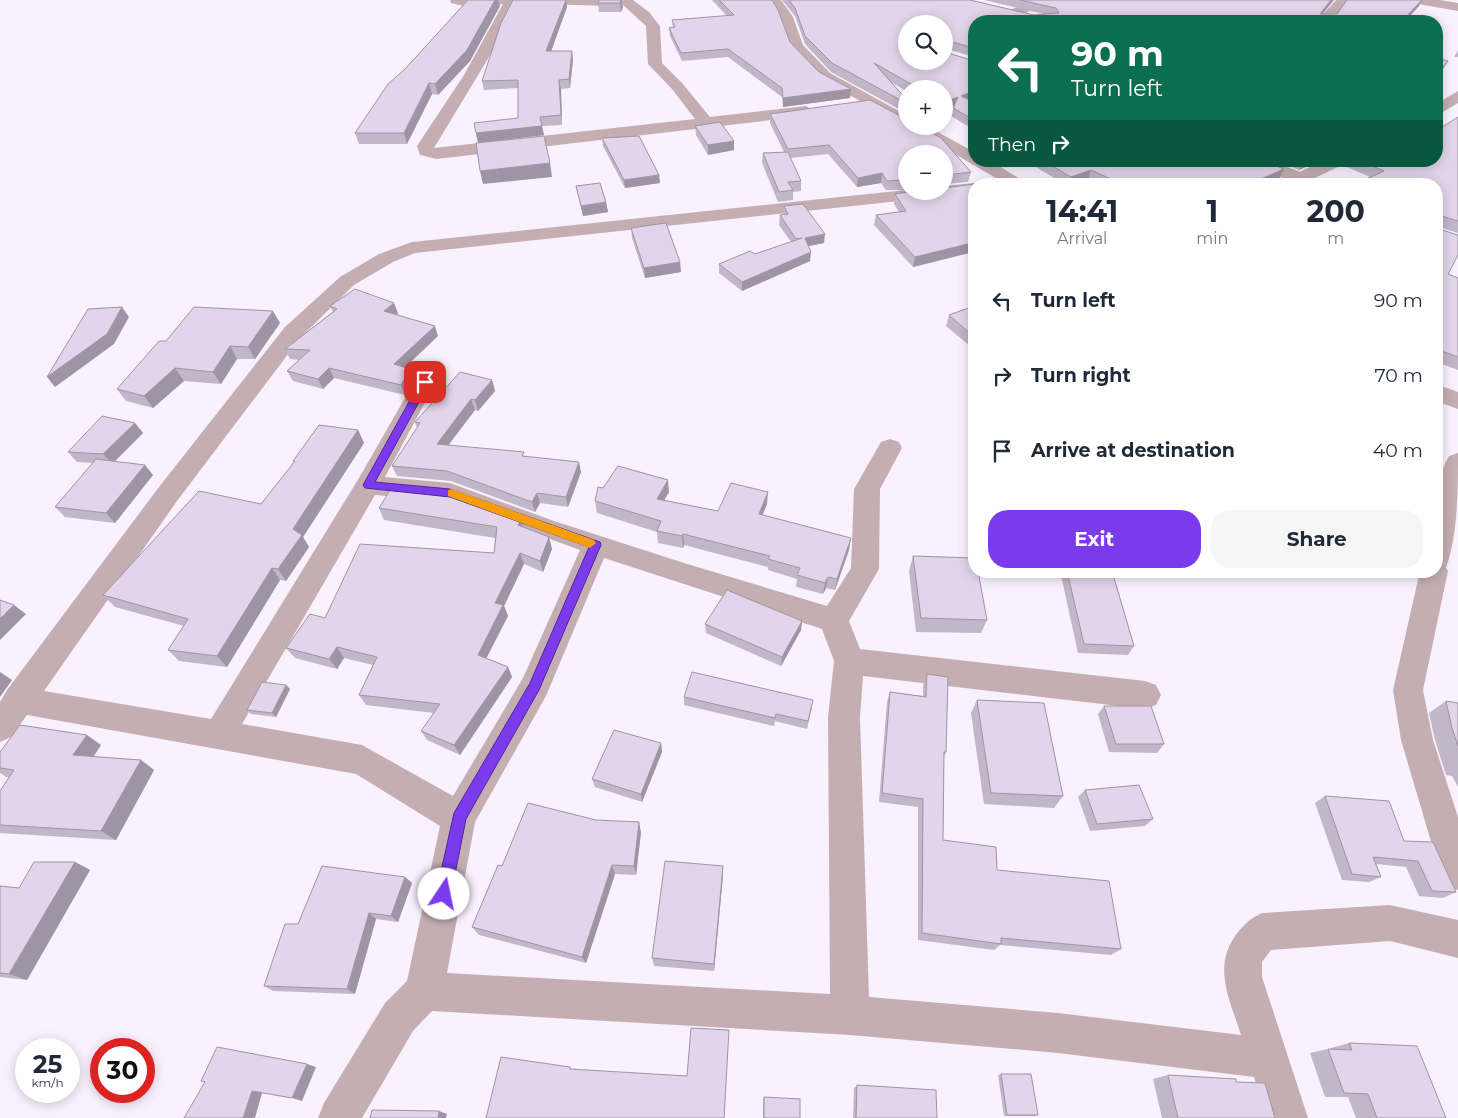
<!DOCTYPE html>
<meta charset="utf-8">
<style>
:root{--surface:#fff;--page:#f6f6f7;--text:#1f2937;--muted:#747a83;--accent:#7c3aed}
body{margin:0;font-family:Montserrat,sans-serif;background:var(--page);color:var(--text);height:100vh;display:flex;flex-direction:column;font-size:19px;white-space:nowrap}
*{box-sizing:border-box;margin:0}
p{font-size:16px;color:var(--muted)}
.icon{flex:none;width:28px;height:28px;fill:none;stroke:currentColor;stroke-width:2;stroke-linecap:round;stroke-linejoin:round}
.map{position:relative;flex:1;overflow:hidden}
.drawer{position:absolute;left:968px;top:178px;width:475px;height:400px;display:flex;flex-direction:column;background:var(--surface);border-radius:20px;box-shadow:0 2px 12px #0003}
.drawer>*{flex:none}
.banner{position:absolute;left:968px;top:15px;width:475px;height:152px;border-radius:20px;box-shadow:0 2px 12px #0003;background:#0b6e4f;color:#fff;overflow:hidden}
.controls{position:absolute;left:898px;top:15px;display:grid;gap:10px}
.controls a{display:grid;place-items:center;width:55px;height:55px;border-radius:50%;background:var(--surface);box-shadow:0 2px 12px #0003;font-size:25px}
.speed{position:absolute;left:15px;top:1038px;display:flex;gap:10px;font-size:25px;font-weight:700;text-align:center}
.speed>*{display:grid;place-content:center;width:65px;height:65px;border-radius:50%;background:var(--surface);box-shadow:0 2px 12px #0003;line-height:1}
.speed small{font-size:12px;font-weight:400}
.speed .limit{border:8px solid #d22;background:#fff;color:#111}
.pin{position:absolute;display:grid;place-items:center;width:42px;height:42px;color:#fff;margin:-21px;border-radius:10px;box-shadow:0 2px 8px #0006}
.me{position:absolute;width:55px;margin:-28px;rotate:11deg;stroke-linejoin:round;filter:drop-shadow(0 0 4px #0008)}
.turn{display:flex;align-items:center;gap:18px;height:105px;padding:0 20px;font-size:22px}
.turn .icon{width:65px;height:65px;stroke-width:2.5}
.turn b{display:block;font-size:35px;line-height:42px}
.then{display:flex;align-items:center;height:48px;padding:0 20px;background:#0003;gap:10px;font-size:19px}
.eta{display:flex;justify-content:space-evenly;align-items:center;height:85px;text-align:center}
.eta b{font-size:30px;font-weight:700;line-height:35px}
.action{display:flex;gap:10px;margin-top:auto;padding:10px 20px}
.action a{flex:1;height:58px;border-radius:20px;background:var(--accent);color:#fff;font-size:20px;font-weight:700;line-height:58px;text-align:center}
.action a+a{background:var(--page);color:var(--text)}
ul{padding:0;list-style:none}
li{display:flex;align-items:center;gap:15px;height:75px;padding:0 20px}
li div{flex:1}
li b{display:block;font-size:19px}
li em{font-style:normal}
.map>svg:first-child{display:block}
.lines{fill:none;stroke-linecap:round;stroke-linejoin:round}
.minor{fill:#c5aeb2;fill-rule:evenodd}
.wall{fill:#c2b6c9}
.shaded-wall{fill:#9e94a4}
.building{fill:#e2d4ea;stroke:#9e94a4}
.route{fill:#7c3aed;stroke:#51269a}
.slow{fill:#f59e0b}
</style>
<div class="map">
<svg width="1458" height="1118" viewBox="0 0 1458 1118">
<rect width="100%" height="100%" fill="#f9f1fe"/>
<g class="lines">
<g class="minor">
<polygon points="450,0 517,0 489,57 434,148 695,119 672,89 648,64 646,26 622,4 612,6 540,4 534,0 633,0 649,12 660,26 662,63 682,83 710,117 806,106 814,111 806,116 436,159 420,155 417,146 464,75 503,4 468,7 451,3"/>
<polygon points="768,0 781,0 793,17 803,45 830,73 906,115 906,126 820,79 789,46 779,17"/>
<polygon points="1030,0 1046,0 1021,16 1011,16 1009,13 1011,10"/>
<polygon points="1336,0 1349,0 1331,21 1317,21"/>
<polygon points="1412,0 1440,0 1458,3 1458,11 1418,4"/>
<polygon points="1458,91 1458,103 1436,116 1436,104"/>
<polygon points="907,126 927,126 974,152 974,161 991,161 1028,184 1006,184"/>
<polygon points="1248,161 1272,161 1300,172 1322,161 1344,161 1342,165 1315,178 1324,184 1288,184 1290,181 1250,165"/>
<path d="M974,183L978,184H974V193L415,253L393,262L354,285L301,337L177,501L44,691L211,719L359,478L417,377L425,374L433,377L436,382L385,477L450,483L554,521L684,563L827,606L851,568L854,489L881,442L890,439L899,442L902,448L880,489L879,569L849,621L860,649L1145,681L1156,685L1161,695L1156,705L1145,709L863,676L860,717L869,997L1058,1013L1241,1035C1230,999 1211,966 1238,932C1246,923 1251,918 1262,913L1390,905L1458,920V958L1390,941L1271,950L1262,962V977L1308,1118H1266L1254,1077L1058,1053L850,1035L432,1011L413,1031L362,1118H318L324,1103L385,1003L407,981L440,826L356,774L27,715L11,737L0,742V702L7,690L159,487L285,327L340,277L379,254L412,242L906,190L944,191V186ZM375,495L448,502L580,550L523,678L453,796L362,745L242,724ZM604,558L822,629L834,661L828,717L830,994L447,973L475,822L546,696Z"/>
<polygon points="1436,384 1458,392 1458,409 1436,401"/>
<path d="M1458,453C1458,490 1458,534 1446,568L1448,571L1423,690L1433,740L1458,817V890L1445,885L1440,872L1401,740L1393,690L1420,571H1436C1436,535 1430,489 1449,456Z"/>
</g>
</g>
<g class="wall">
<polygon points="468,0 498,0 500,6 470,61 438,95 432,94 407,144 359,144 355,133 405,69"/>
<polygon points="599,0 622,0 623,7 621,12 599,12 598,3"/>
<polygon points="712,0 772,0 790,42 819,72 850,98 783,107 782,97 728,57 682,61 670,36 669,28 673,28 672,20 727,16"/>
<polygon points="782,0 970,0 1034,15 1044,14 984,0 1334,0 1322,14 1337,14 1419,6 1405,21 974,21 974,57 944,48 945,52 971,100 974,102 974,130 951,116 953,107 944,89 906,89 906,91 891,82 906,99 906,113 831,72 805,44 795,16"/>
<polygon points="567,7 551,51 573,59 570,88 561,89 562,125 542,126 544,135 478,143 476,133 518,118 518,88 484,90 482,81"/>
<polygon points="1458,50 1458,57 1454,57"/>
<polygon points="870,100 906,119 906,126 919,126 941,138 971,172 968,182 944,184 944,154 906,154 906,190 886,190 881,183 857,187 828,154 790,158 801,181 801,191 793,192 793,200 778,202 762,163 763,153 784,152 770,123 770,114"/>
<polygon points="1458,117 1458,233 1442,228 1448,274 1458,278 1458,370 1436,362 1436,184 1370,177 1354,170 1356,167 1354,170 1344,166 1346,161 1436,161 1444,126"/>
<polygon points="695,126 734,150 708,155 696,135"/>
<polygon points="602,138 659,175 660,183 625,188 603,146"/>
<polygon points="1026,161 1263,161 1284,169 1279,179 1267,184 1097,184 1088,179 1076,184 1064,184"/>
<polygon points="1278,161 1318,161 1299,170"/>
<polygon points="974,184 974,258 969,253 913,267 874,225 876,215 899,212 894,204 895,194"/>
<polygon points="576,186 606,202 608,212 583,216 578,196"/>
<polygon points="784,206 824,243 808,246 810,261 742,291 719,273 719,264 755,254 791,242 779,225 780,215 784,215"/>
<polygon points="631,228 681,272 645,278 632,238"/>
<polygon points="330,306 398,313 396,315 438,336 405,367 414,379 405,395 334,378 323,389 293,381 287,371 300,360 290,359 285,349 333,312"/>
<polygon points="974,306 974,346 971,347 946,326 949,315"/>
<polygon points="280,323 255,359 237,359 221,384 184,381 153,408 126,401 117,389 166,341"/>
<polygon points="492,380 495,391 478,411 475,410 448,445 525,456 581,472 568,507 540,503 535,512 451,481 397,476 392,466 417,428 415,422"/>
<polygon points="135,423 143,433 115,461 153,475 115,523 65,517 55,507 93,463 77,462 68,452"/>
<polygon points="358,430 364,443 303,537 309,547 286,581 280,580 227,667 179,661 168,650 184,626 115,607 103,595 261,504 294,462 293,461"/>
<polygon points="603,488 669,492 664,500 718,511 767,504 762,515 849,550 835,590 826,588 823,594 796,587 797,579 768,570 768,567 684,545 683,548 658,543 657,532 597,513 595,501"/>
<polygon points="379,508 521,520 523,527 552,549 543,572 524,564 504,606 508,616 486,658 508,667 512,677 460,755 427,740 421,731 434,713 366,705 359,695 373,665 344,658 337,669 295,658 286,648 325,618 494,553 495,538 384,520"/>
<polygon points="913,556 987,620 981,633 916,632 909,571"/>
<polygon points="1060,571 1112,571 1134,646 1128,655 1078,653"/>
<polygon points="802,621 801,630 781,666 706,633 705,624"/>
<polygon points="927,674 946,752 944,757 943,840 997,870 1121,949 1111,955 1000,945 994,950 918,940 918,807 879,802 887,702 890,692 923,696 923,685"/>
<polygon points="290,689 276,717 251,714 247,710"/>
<polygon points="684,697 812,708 807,729 775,721 774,726 684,705"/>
<polygon points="977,700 1063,796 1054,808 984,804 971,713"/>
<polygon points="1446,701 1458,703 1458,787 1452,776 1446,775 1435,740 1429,713"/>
<polygon points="1104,706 1164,744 1157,753 1109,752 1098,714"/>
<polygon points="661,743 662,752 642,802 595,787 592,779"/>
<polygon points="101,745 93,757 141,760 154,770 116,840 0,833 0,791 9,777 6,777 0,773 0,752"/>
<polygon points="1085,790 1153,819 1145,826 1090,831 1078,797"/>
<polygon points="1325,796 1404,841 1456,892 1443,898 1419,896 1406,867 1376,864 1381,877 1369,882 1342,880 1315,803"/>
<polygon points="641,832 636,875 615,874 586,963 479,935 472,927 502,866"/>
<polygon points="75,862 90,870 27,980 0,977 0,886 19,888"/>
<polygon points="723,866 723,875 714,971 654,966 652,958"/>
<polygon points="405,877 412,883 398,922 376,919 355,994 273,991 264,986 298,924"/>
<polygon points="1349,1043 1446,1118 1356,1118 1348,1097 1325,1097 1310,1053 1328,1049 1331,1049 1331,1048"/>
<polygon points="1001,1074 1038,1115 1034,1116 1004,1116 998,1075"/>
<polygon points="1168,1075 1236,1082 1275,1118 1162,1118 1153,1079"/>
<polygon points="857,1085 937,1118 853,1118 854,1088"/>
<polygon points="764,1097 800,1118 763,1118 763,1100"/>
</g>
<g class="shaded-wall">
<polygon points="495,0 498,0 500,6 470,61 438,95 435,84"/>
<polygon points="566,0 567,7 548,60 546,51"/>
<polygon points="621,0 623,7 621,12 620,3"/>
<polygon points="1331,0 1334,0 1317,21 1320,14"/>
<polygon points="1422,0 1419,6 1405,21 1402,21"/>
<polygon points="572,51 573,59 570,88 569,79"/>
<polygon points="1448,61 1443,69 1436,77 1436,75"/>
<polygon points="559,80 561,89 562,125 561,115"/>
<polygon points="429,83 432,94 407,144 404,133"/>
<polygon points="851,89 850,98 783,107 783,98"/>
<polygon points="974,91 974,99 960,105 961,96"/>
<polygon points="958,97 956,106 944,110 944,102"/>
<polygon points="542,126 544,135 478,143 476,133"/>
<polygon points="734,141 734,150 708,155 708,145"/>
<polygon points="1304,161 1318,161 1299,170"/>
<polygon points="550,163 552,177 483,184 480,171"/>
<polygon points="1284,169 1279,179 1267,184 1253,184 1254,182"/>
<polygon points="1091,170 1088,179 1076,184 1069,184 1071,177"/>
<polygon points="882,173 881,183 857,187 858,178"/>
<polygon points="659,175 660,183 625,188 624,180"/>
<polygon points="606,202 608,212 583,216 581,206"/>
<polygon points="825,234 824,243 804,247 805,238"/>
<polygon points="972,243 969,253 913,267 915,257"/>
<polygon points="811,252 810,261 742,291 742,282"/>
<polygon points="680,262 681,272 645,278 644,268"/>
<polygon points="394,303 398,313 388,321 384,311"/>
<polygon points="122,307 129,317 114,344 55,387 47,377"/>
<polygon points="273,311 280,323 255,359 248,347"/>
<polygon points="435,326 438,336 398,374 394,364"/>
<polygon points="974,339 974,346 971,347"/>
<polygon points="230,346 237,359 221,384 213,372"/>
<polygon points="175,368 184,381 153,408 144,396"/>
<polygon points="329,368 334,378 323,389 318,379"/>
<polygon points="410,369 414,379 405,395 401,385"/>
<polygon points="492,380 495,391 478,411 475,400"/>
<polygon points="471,399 475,410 441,455 437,444"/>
<polygon points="135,423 143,433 112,464 103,454"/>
<polygon points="358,430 364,443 303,537 309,547 286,581 278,569 293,529"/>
<polygon points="579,462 581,472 568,507 566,497"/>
<polygon points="145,465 153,475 115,523 106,513"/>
<polygon points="668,480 669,492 658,511 657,499"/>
<polygon points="768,492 767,504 758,526 759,514"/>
<polygon points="537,493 540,503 535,512 532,502"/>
<polygon points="521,520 524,532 518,525"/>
<polygon points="683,534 684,545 683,548 682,536"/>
<polygon points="549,537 552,549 543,572 540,561"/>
<polygon points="851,538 849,550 835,590 837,579"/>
<polygon points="520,553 524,564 504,606 508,616 483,665 478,655 495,603"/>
<polygon points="272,568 280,580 227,667 217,656"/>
<polygon points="828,577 826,588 823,594 825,583"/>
<polygon points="14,605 26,614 0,640 0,619"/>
<polygon points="802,621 801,630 781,666 782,657"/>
<polygon points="337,647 344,658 337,669 329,659"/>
<polygon points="508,667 512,677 460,755 454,745"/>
<polygon points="0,672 12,680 0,697"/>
<polygon points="286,685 290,689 276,717 272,713"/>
<polygon points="87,735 101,745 88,765 73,755"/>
<polygon points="661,743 662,752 642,802 641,794"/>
<polygon points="141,760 154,770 116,840 101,831"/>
<polygon points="639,822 641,832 636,875 634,866"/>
<polygon points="75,862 90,870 27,980 9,974"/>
<polygon points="612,865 615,874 586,963 582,957"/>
<polygon points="723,866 723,875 714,971 714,964"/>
<polygon points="405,877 412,883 398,922 391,916"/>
<polygon points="369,913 376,919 355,994 347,989"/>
<polygon points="307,1064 316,1067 302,1101 292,1098"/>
<polygon points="252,1091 262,1093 255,1118 243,1118"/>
<polygon points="439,1111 447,1114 446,1118 438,1118"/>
</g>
<g class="building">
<polygon points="468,0 495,0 467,50 435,84 429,83 404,133 355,133 388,84 405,69"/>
<polygon points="513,0 566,0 546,51 572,51 569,79 559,80 561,115 540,117 542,126 476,133 474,123 518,118 518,80 482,81 501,23"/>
<polygon points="599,0 621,0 620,3 598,3"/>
<polygon points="719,0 772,0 778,10 790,42 819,72 851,89 783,98 782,88 728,49 681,53 669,28 675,27 672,20 734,15"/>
<polygon points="789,0 970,0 1034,15 1059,13 1056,8 1020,0 1331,0 1320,14 1337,14 1347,0 1422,0 1402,21 974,21 974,48 946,40 944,42 944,24 906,24 906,61 944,61 944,42 945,52 974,61 974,91 961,96 974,102 974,120 953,108 958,97 944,102 944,89 920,89 874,63 906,99 906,103 832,63 805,36 795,8"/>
<polygon points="1436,58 1448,61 1436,75"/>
<polygon points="870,100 906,119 906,126 919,126 941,138 971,172 946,175 944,180 944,154 906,154 906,180 887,181 882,173 858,178 829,145 788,149 770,114"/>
<polygon points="1458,117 1458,221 1442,216 1442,230 1458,235 1458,255 1448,274 1458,278 1458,357 1436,349 1436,184 1355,184 1384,171 1361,161 1436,161 1436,127 1441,125 1444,126"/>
<polygon points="720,122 734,141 708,145 695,126"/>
<polygon points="544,136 550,163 480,171 476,143"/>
<polygon points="639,136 659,175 624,180 602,138"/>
<polygon points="788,152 801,181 788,182 793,190 779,192 763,153"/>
<polygon points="1044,161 1263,161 1284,169 1254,182 1247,180 1240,184 1122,184 1091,170 1071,177"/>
<polygon points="600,183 606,202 581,206 576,186"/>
<polygon points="974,184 974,245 972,243 915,257 876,215 906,211 895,194 915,191 944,191 944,188"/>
<polygon points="803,204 825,234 805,238 811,252 742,282 719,264 750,251 755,254 802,238 796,239 780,215 788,214 784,206"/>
<polygon points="666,223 680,262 644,268 631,228"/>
<polygon points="355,289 394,303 384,311 435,326 394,364 410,369 401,385 329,368 318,379 287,371 310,350 285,349 337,309 330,306"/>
<polygon points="974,306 974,337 949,315"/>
<polygon points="122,307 107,334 47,377 88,309"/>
<polygon points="194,307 273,311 248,347 230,346 213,372 175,368 144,396 117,389 159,341 166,341"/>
<polygon points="460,372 492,380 475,400 471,399 437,444 524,452 522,456 579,462 566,497 537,493 532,502 447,471 392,466 420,423 415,422"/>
<polygon points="102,416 135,423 103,454 68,452"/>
<polygon points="319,425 358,430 293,529 302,535 278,569 272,568 217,656 168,650 188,619 103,595 199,491 261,504 295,461 293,461"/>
<polygon points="96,459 145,465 106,513 55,507"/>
<polygon points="618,466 668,480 657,499 718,511 731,483 768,492 759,514 851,538 837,579 828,577 825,583 797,575 800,568 768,559 770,556 683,534 682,536 657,531 661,521 595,501 598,487 603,488"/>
<polygon points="392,487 443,492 521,520 518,525 549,537 540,561 520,553 495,603 503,605 478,655 508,667 454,745 421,731 440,704 359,695 377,657 337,647 329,659 286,648 310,614 325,618 360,544 494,553 497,527 379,508"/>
<polygon points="913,556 974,558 974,571 978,571 987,620 921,618"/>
<polygon points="1067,571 1112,571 1134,646 1084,644"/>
<polygon points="727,590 802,621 782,657 705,624"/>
<polygon points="0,600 14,605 0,619"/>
<polygon points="692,672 813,700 808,721 776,714 775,718 684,697"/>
<polygon points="927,674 948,677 946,752 944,752 943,840 996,847 997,870 1109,881 1121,949 1001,938 1001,944 922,933 923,799 882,793 890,692 926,697"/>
<polygon points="262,682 286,685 272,713 247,710"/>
<polygon points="977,700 1044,703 1063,796 991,793"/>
<polygon points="1446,701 1458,703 1458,746 1452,728"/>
<polygon points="1104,706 1151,706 1164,744 1116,744"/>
<polygon points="20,725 87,735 73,755 141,760 101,831 0,825 0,791 14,770 0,768 0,752"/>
<polygon points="614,730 661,743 641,794 592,779"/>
<polygon points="1139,785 1153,819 1097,824 1085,790"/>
<polygon points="1325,796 1389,801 1404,841 1433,842 1456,892 1432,891 1418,861 1373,857 1381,877 1352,874"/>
<polygon points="528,803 596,820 639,822 634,866 612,865 582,957 472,927 498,865 502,866"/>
<polygon points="665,861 723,866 714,964 652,958"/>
<polygon points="34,862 75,862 9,974 0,973 0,886 19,888"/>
<polygon points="322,866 405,877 391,916 369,913 347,989 264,986 285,924 298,924"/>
<polygon points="691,1028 729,1030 724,1118 486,1118 501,1057 570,1067 570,1069 687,1076"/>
<polygon points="1349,1043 1417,1046 1446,1118 1377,1118 1368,1094 1344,1093 1328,1049 1352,1050"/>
<polygon points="217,1047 307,1064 292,1098 252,1091 243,1118 184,1118 205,1082 201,1081"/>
<polygon points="1001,1074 1031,1074 1038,1115 1007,1115"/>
<polygon points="1168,1075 1236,1079 1236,1082 1265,1083 1275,1118 1178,1118"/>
<polygon points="857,1085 936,1090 937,1118 856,1118"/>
<polygon points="764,1097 800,1099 800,1118 764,1118"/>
<polygon points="372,1110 439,1111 438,1118 370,1118"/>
</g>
<polygon class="route" points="425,379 430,382 375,482 450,489 600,542 601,545 539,690 466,819 451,894 449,899 444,901 438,899 436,894 454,813 530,683 589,547 450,497 365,488 363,485 420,382"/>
<polygon class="slow" points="452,489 594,540 596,543 590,548 448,496 448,490"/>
</svg>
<div class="controls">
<a><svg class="icon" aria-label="search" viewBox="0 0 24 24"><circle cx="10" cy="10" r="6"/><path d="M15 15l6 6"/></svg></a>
<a>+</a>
<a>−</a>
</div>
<div class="speed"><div>25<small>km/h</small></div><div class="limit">30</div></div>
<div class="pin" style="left:425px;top:382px;background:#d93025"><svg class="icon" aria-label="arrive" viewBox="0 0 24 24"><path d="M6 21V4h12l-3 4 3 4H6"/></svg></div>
<svg class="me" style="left:444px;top:894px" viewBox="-20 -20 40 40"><circle r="19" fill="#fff"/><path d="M0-13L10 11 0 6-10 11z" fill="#7c3aed"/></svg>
<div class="banner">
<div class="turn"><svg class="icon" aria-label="left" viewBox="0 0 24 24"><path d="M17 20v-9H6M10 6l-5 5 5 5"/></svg><div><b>90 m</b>Turn left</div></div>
<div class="then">Then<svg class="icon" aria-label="right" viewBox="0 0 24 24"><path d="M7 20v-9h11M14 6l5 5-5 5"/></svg></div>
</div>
<section class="drawer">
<div class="eta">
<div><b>14:41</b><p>Arrival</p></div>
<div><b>1</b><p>min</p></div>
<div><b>200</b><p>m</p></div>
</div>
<ul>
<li><svg class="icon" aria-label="left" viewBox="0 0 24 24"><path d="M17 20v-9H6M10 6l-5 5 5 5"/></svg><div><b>Turn left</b></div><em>90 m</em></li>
<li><svg class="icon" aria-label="right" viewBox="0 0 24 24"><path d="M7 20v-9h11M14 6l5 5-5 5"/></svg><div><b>Turn right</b></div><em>70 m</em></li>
<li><svg class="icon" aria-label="arrive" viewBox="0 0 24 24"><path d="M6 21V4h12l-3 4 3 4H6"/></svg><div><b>Arrive at destination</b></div><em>40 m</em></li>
</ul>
<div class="action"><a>Exit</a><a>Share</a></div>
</section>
</div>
